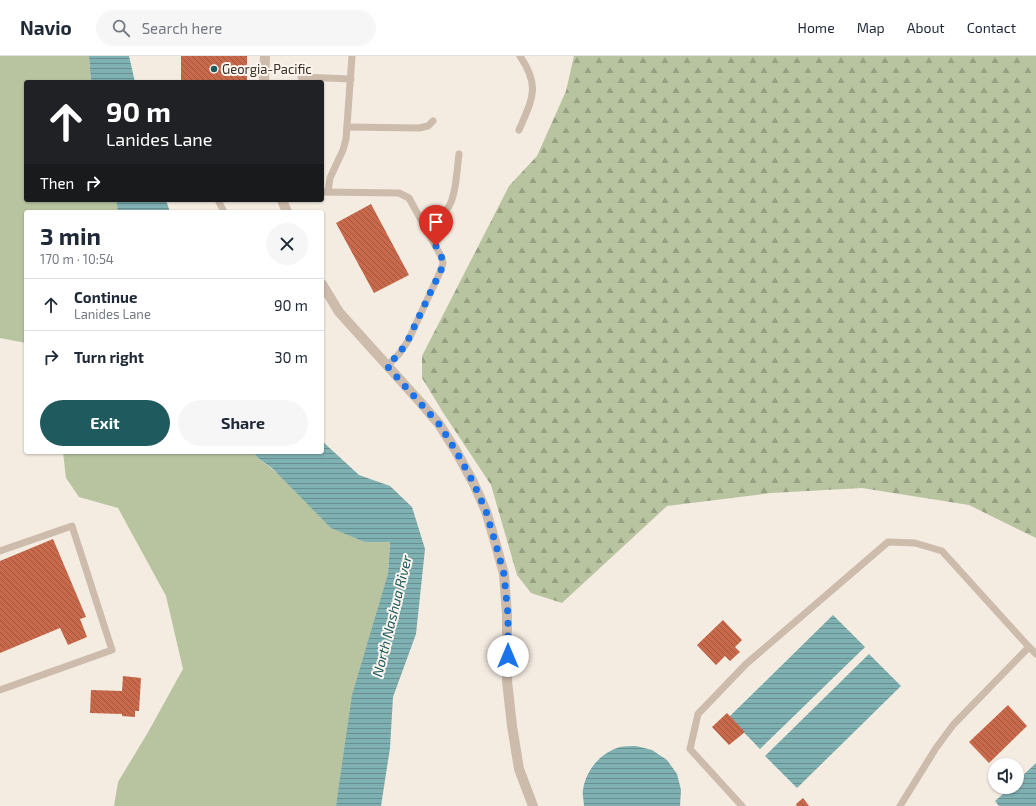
<!DOCTYPE html>
<meta charset="utf-8">
<style>
:root{--surface:#fff;--page:#f6f6f7;--text:#1f2937;--muted:#747a83;--line:#e0e1e3;--accent:#1f5a5e}
body{margin:0;font-family:"Exo 2",sans-serif;background:var(--page);color:var(--text);height:100vh;display:flex;flex-direction:column;font-size:15px;white-space:nowrap}
*{box-sizing:border-box;margin:0}
p{font-size:13px;color:var(--muted)}
.icon{flex:none;width:22px;height:22px;fill:none;stroke:currentColor;stroke-width:2;stroke-linecap:round;stroke-linejoin:round}
.map{position:relative;flex:1;overflow:hidden}
.panel{position:absolute;left:24px;top:154px;width:300px;height:244px;display:flex;flex-direction:column;background:var(--surface);border-radius:4px;box-shadow:0 1px 3px #0004}
.panel>*{flex:none}
.banner{position:absolute;left:24px;top:24px;width:300px;height:122px;border-radius:4px;box-shadow:0 1px 3px #0004;background:#202124;color:#fff;overflow:hidden}
.tools{position:absolute;left:988px;top:702px;display:grid;gap:8px}
.tools a{display:grid;place-items:center;width:36px;height:36px;border-radius:50%;background:var(--surface);box-shadow:0 1px 3px #0004;font-size:20px}
.pin{position:absolute;display:grid;place-items:center;width:34px;height:34px;color:#fff;margin:-41px -17px;border-radius:50% 50% 50% 0;rotate:-45deg;box-shadow:0 0 4px #0007}
.pin .icon{rotate:45deg}
.me{position:absolute;width:44px;margin:-22px;rotate:0deg;stroke-linejoin:round;filter:drop-shadow(0 0 3px #0008)}
.turn{display:flex;align-items:center;gap:14px;height:84px;padding:0 16px;font-size:18px}
.turn .icon{width:52px;height:52px;stroke-width:2.5}
.turn b{display:block;font-size:28px;line-height:34px}
.then{display:flex;align-items:center;height:38px;padding:0 16px;background:#0003;gap:8px;font-size:15px}
.round{display:grid;place-items:center;flex:none;width:42px;height:42px;border-radius:21px;background:var(--page)}
.overview{display:flex;align-items:center;justify-content:space-between;height:68px;padding:0 16px}
h1{font-size:24px;font-weight:700;line-height:30px}
.action{display:flex;gap:8px;margin-top:auto;padding:8px 16px}
.action a{flex:1;height:46px;border-radius:24px;background:var(--accent);color:#fff;font-size:16px;font-weight:700;line-height:46px;text-align:center}
.action a+a{background:var(--page);color:var(--text)}
ul{padding:0;list-style:none}
li{display:flex;align-items:center;gap:12px;height:52px;padding:0 16px;border-top:1px solid var(--line)}
li div{flex:1}
li b{display:block;font-size:15px}
li em{font-style:normal}
header{display:flex;align-items:center;gap:24px;box-sizing:border-box;height:56px;padding:0 20px;background:var(--surface);border-bottom:1px solid var(--line)}
header strong{font-size:19px}
nav{display:flex;gap:22px;margin-inline-start:auto;font-size:14px}
.search{width:280px;height:36px;background:var(--page);display:flex;align-items:center;gap:10px;box-sizing:border-box;padding:0 14px;border-radius:22px;color:var(--muted);font-size:15px}
.map>svg:first-child{display:block}
.green{fill:#b8c4a0}
.forest{fill:url(#forest-firs)}
.water{fill:url(#water-rules)}
.building{fill:url(#building-back-hatch)}
.lines{fill:none;stroke-linecap:round;stroke-linejoin:round}
.service{stroke:#cdbbac;stroke-width:7}
.minor{stroke:#cdbbac;stroke-width:10}
.route{stroke:#1a73e8;stroke-width:7;stroke-dasharray:0 12.6}
.poi-dot{fill:#1f5a5e;stroke:#fbf5ee;stroke-width:1.5}
.labels{text-anchor:middle;stroke-width:4;stroke-linejoin:round;paint-order:stroke}
.poi-label{font-size:13px;fill:#3b302b;stroke:#fbf5ee;text-anchor:start}
.water-label{font-size:14px;font-style:italic;fill:#1f5a5e;stroke:#fbf5ee}
</style>
<header>
<strong>Navio</strong>
<div class="search"><svg class="icon" aria-label="search" viewBox="0 0 24 24"><circle cx="10" cy="10" r="6"/><path d="M15 15l6 6"/></svg>Search here</div>
<nav><a>Home</a><a>Map</a><a>About</a><a>Contact</a></nav>
</header>
<div class="map">
<svg width="1036" height="750" viewBox="0 0 1036 750">
<defs>
<pattern id="forest-firs" width="22" height="20" patternUnits="userSpaceOnUse"><rect width="22" height="20" fill="#b8c4a0"/><path d="M5 1l3.5 6h-7zM16 11l3.5 6h-7z" fill="#97a083"/></pattern>
<pattern id="water-rules" width="6" height="5" patternUnits="userSpaceOnUse"><rect width="6" height="5" fill="#7fb0b2"/><path d="M0 2.5h6" fill="none" stroke="#699091"/></pattern>
<pattern id="building-back-hatch" width="6" height="6" patternUnits="userSpaceOnUse"><rect width="6" height="6" fill="#c8694b"/><path d="M-1 5l2 2M0 0l6 6M5-1l2 2" fill="none" stroke="#a4573f"/></pattern>
</defs>
<rect width="100%" height="100%" fill="#f4ebe1"/>
<g class="green">
<polygon points="0,0 89,0 91,26 26,26 26,144 116,144 118,156 26,156 26,287 0,282"/>
<polygon points="63,396 253,396 258,402 365,486 390,486 388,518 340,728 336,750 114,750 118,726 147,678 183,613 166,540 118,452 79,441 66,422"/>
</g>
<polygon class="forest" points="574,0 1036,0 1036,482 969,449 862,432 771,437 667,450 562,547 531,537 517,519 491,429 444,358 422,322 422,300 509,130 537,100 566,35"/>
<g class="water">
<polygon points="89,0 129,0 135,26 91,26"/>
<polygon points="116,144 166,144 170,156 118,156"/>
<polygon points="322,385 359,419 390,430 412,451 425,493 416,578 393,641 390,692 381,750 336,750 352,639 388,518 390,486 365,486 331,472 273,413 258,402 253,396 322,396"/>
<polygon points="833,559 865,591 760,693 729,661"/>
<polygon points="869,598 901,630 797,732 765,700"/>
<path d="M636,690L652,694L667,704L677,718L681,734L680,750H584C584,745 582,739 583,734C586,714 600,697 620,691C625,690 631,690 636,690Z"/>
<polygon points="1036,707 1036,750 999,750 995,745 1011,731 1017,731 1017,725"/>
</g>
<g class="building">
<rect x="181" y="0" width="66" height="26"/>
<polygon points="371,148 409,219 374,237 336,167"/>
<polygon points="53,483 86,561 80,563 87,581 68,589 60,572 0,597 0,505"/>
<polygon points="723,564 742,584 735,591 740,596 730,605 725,600 716,609 697,589"/>
<polygon points="123,620 141,622 139,655 135,655 135,661 122,660 122,658 90,657 91,634 122,635"/>
<polygon points="1008,649 1027,670 989,707 969,686"/>
<polygon points="727,657 745,676 729,689 712,671"/>
<polygon points="803,742 809,750 797,750 796,748"/>
</g>
<g class="lines">
<g class="service">
<polyline points="301,21 351,23"/>
<polyline points="347,71 419,72 428,70 433,65"/>
<path d="M519,74C532,43 541,31 520,0"/>
<polyline points="322,136 399,137 409,142 442,202 443,207 441,214 408,285 399,298 387,310"/>
<polyline points="328,136 330,122 343,94 346,83 352,0"/>
<polyline points="219,146 224,156"/>
<path d="M424,168C432,164 441,160 447,153C456,143 457,112 459,98"/>
<polyline points="0,495 72,470 112,594 0,634"/>
<polyline points="742,750 690,693 698,658 746,608 888,486 915,487 942,495 1029,591"/>
<polyline points="900,750 936,692 953,669 1029,591 1036,598"/>
</g>
<g class="minor">
<polyline points="264,26 265,0"/>
<polyline points="282,144 287,156"/>
<polyline points="322,228 339,256 421,347 439,368 456,395 473,426 486,455 496,489 504,518 507,559 507,625 512,670 519,713 533,750"/>
</g>
</g>
<g class="lines">
<path class="route" d="M436,190C441,200 444,202 441,214L408,284L399,298L387,310L439,368L456,395L473,426L486,455L496,489L504,518L508,559V600"/>
</g>
<circle class="poi-dot" cx="214" cy="13" r="4"/>
<g class="labels">
<g class="poi-label">
<text x="222" y="18">Georgia-Pacific</text>
</g>
<g class="water-label">
<text transform="translate(392 560) rotate(-76)" y="5">North Nashua River</text>
</g>
</g>
</svg>
<div class="tools">
<a><svg class="icon" aria-label="sound" viewBox="0 0 24 24"><path d="M4 9h4l5-4v14l-5-4H4zM17 9q2 3 0 6"/></svg></a>
</div>
<div class="pin" style="left:436px;top:190px;background:#d93025"><svg class="icon" aria-label="arrive" viewBox="0 0 24 24"><path d="M6 21V4h12l-3 4 3 4H6"/></svg></div>
<svg class="me" style="left:508px;top:600px" viewBox="-20 -20 40 40"><circle r="19" fill="#fff"/><path d="M0-13L10 11 0 6-10 11z" fill="#1a73e8"/></svg>
<div class="banner">
<div class="turn"><svg class="icon" aria-label="ahead" viewBox="0 0 24 24"><path d="M12 20V5M6 11l6-6 6 6"/></svg><div><b>90 m</b>Lanides Lane</div></div>
<div class="then">Then<svg class="icon" aria-label="right" viewBox="0 0 24 24"><path d="M7 20v-9h11M14 6l5 5-5 5"/></svg></div>
</div>
<section class="panel">
<div class="overview"><div><h1>3 min</h1><p>170 m · 10:54</p></div><a class="round"><svg class="icon" aria-label="close" viewBox="0 0 24 24"><path d="M6 6l12 12M18 6L6 18"/></svg></a></div>
<ul>
<li><svg class="icon" aria-label="ahead" viewBox="0 0 24 24"><path d="M12 20V5M6 11l6-6 6 6"/></svg><div><b>Continue</b><p>Lanides Lane</p></div><em>90 m</em></li>
<li><svg class="icon" aria-label="right" viewBox="0 0 24 24"><path d="M7 20v-9h11M14 6l5 5-5 5"/></svg><div><b>Turn right</b></div><em>30 m</em></li>
</ul>
<div class="action"><a>Exit</a><a>Share</a></div>
</section>
</div>
